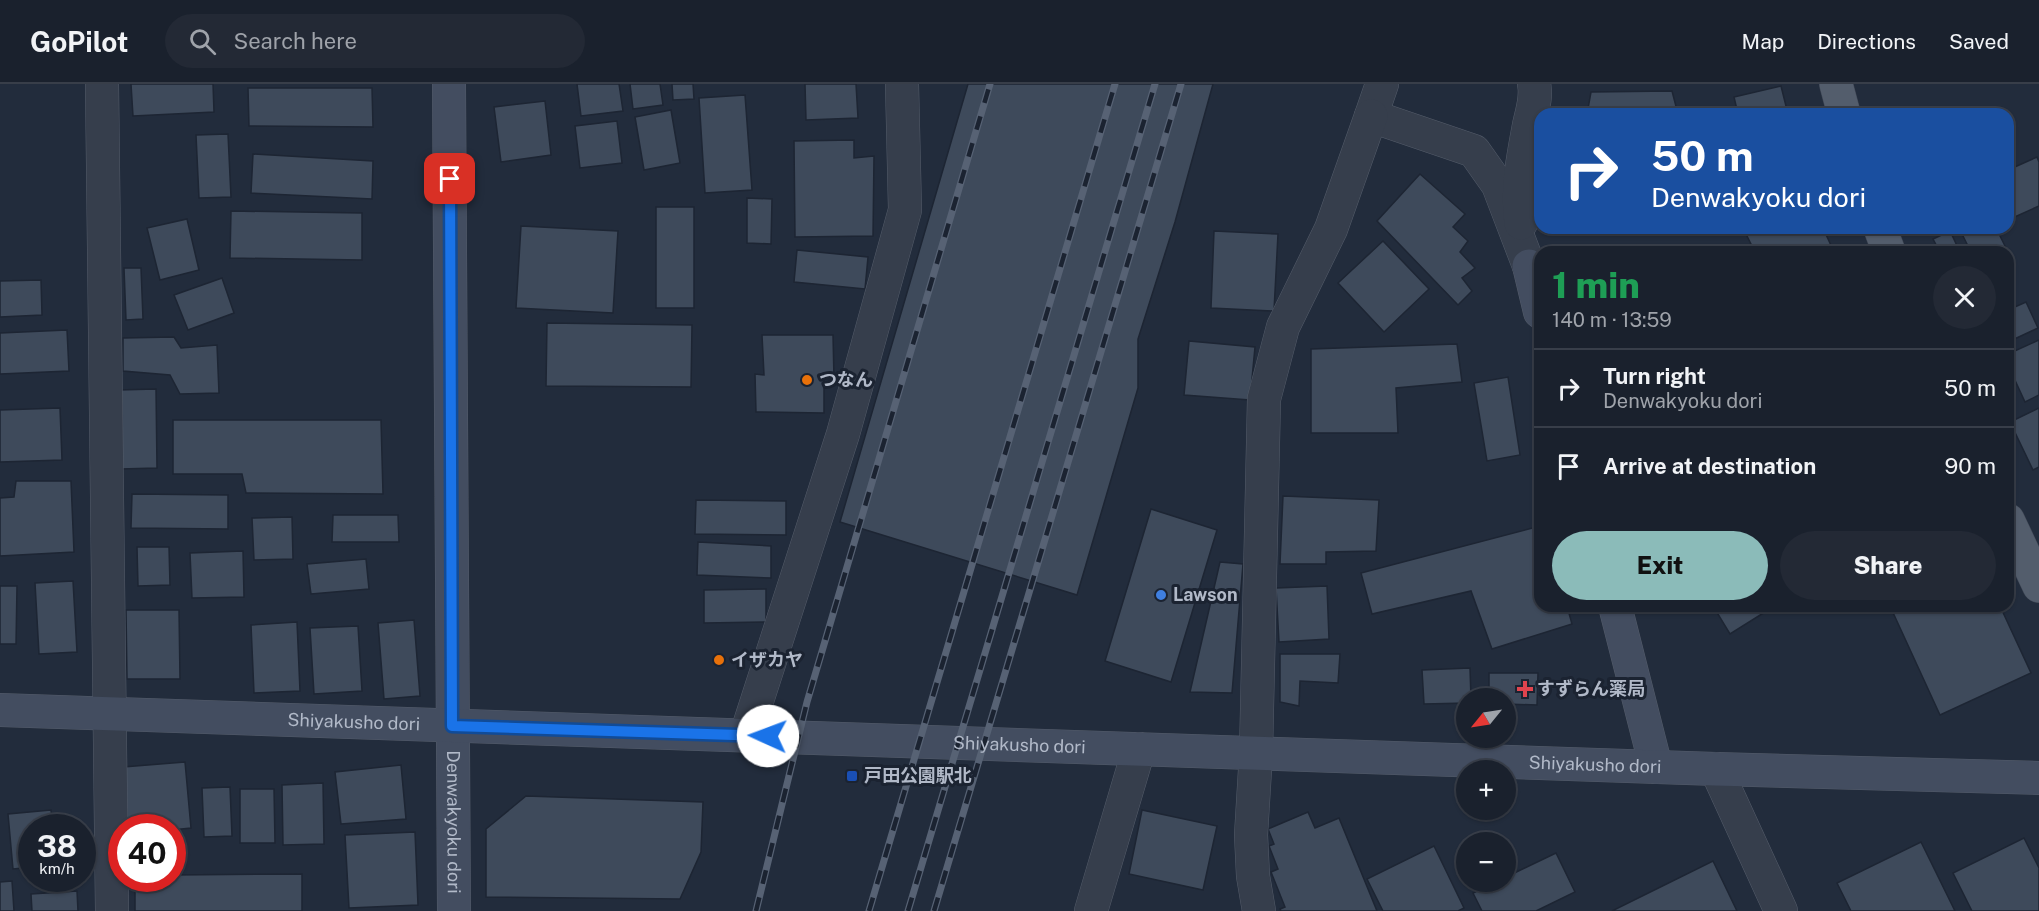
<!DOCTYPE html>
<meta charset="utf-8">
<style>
:root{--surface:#1a212d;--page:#232935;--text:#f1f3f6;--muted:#9fa3aa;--line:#383e49;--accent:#8bbbb9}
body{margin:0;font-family:"Public Sans","Noto Sans JP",sans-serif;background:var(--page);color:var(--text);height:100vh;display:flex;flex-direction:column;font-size:22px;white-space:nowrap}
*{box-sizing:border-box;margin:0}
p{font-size:20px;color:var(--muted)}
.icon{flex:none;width:33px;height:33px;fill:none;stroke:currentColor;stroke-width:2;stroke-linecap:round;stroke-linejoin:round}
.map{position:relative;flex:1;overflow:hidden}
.panel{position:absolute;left:1534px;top:162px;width:480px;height:366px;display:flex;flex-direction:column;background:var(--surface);border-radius:18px;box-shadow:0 2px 4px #0004,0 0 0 2px var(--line)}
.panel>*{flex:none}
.hud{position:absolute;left:1534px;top:24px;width:480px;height:126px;border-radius:18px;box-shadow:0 2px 4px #0004,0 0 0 2px var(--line);background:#1a4fa0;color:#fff;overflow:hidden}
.needle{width:39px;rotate:240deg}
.buttons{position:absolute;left:1456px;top:604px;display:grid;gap:12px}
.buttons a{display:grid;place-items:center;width:60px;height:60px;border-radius:50%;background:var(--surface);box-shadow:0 2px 4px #0004,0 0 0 2px var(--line);font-size:30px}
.speed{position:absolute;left:18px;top:730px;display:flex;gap:12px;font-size:30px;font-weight:700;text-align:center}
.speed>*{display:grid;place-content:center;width:78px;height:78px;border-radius:50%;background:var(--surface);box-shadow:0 2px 4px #0004,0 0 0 2px var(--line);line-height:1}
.speed small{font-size:15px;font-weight:400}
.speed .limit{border:9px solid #d22;background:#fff;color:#111}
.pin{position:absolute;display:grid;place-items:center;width:51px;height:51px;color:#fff;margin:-26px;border-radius:12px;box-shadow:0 3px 9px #0006}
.me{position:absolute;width:66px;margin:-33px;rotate:272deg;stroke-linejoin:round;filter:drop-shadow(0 0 4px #0008)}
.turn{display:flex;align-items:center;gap:21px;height:126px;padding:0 18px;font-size:27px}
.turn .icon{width:78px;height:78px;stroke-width:2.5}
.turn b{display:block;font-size:42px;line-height:51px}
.round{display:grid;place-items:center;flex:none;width:63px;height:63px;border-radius:32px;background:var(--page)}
.head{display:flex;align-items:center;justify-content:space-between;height:102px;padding:0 18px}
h1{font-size:36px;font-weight:800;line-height:45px;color:#1e9e55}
.button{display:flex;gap:12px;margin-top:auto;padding:12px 18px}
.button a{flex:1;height:69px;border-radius:36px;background:var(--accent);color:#111;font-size:24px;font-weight:800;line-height:69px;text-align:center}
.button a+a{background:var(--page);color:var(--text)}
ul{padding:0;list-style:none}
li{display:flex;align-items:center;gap:18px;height:78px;padding:0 18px;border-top:2px solid var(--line)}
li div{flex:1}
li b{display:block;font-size:22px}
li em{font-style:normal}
header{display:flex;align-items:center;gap:36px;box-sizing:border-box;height:84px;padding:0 30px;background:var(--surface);border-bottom:2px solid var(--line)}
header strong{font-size:28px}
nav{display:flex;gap:33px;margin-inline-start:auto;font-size:21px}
.search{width:420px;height:54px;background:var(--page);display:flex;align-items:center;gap:15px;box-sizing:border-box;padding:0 21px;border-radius:33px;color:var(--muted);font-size:22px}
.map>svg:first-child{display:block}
.building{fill:#3e4a5b;stroke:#1d2533;stroke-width:1.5}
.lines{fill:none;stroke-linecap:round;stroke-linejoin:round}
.street-casing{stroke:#545c6a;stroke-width:34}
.secondary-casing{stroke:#545c6a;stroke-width:34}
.primary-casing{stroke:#3f4755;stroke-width:34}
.street{stroke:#363e4c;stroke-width:33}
.secondary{stroke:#434d60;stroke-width:33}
.primary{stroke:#535d6c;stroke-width:33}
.rail-casing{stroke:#576274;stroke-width:7}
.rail{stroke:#1b2331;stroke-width:4.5;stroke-dasharray:14;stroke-linecap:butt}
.route-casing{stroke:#114b97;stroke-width:15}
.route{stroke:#1a73e8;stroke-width:10}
.food-dot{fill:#e8710a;stroke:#1b2331;stroke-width:2}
.shop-dot{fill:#3f7fe0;stroke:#1b2331;stroke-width:2}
.health-dot{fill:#e0444e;stroke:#1b2331;stroke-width:2}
.transit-dot{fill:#1a4fb4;stroke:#1b2331;stroke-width:2}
.labels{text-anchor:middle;stroke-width:6;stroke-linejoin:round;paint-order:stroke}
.poi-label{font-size:18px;font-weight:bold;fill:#b1b9c8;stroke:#1b2331;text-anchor:start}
.street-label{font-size:18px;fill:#b1b9c8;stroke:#1b2331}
</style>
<header>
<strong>GoPilot</strong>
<div class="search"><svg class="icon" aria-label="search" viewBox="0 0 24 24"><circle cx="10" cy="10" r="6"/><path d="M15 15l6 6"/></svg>Search here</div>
<nav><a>Map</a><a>Directions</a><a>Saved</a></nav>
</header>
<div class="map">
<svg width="2039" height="827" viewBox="0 0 2039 827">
<rect width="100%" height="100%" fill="#222c3c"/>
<g class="building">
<polygon points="131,0 213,0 214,28 133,32"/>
<polygon points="577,0 619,0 623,27 581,32"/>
<polygon points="630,0 660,0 663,21 633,25"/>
<polygon points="672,0 693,0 694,15 673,16"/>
<polygon points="805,0 856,0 858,34 806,36"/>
<polygon points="968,0 1213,0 1175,138 1138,255 1138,304 1077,511 840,438"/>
<polygon points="1781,2 1788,30 1738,30 1734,13"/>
<polygon points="248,4 372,4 373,43 249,42"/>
<polygon points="1672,7 1678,30 1587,30 1591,8"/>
<polygon points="745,11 752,106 705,109 699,14"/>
<polygon points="545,17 551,71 501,78 494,23"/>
<polygon points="671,26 680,79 644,86 635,33"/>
<polygon points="617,37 622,79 580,84 575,42"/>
<polygon points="228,50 231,113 199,114 196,51"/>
<polygon points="854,56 854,74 874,72 873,152 795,153 794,57"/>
<polygon points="253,70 373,77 372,115 251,109"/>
<polygon points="2037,73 2039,78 2039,122 2008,136 2008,86"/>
<polygon points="1420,90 1465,130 1453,143 1468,157 1460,168 1475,184 1462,194 1472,207 1458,221 1377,137"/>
<polygon points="747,114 772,115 771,160 747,159"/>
<rect x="656" y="123" width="38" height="101"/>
<polygon points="231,127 362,129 362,176 230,174"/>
<polygon points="187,135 199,186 160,196 147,144"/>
<polygon points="521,142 618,147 613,229 516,224"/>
<polygon points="1743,144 1823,144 1834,168 1755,168"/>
<polygon points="1959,144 1996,144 2008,168 1971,168"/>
<polygon points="1214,147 1278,150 1274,227 1211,224"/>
<polygon points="1950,147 1960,168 1940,168 1933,155"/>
<polygon points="1383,157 1429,205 1384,248 1338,199"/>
<polygon points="797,166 868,173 865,205 794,198"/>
<polygon points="124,184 141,184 143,235 126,236"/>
<polygon points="222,194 234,229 188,246 174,211"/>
<polygon points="41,196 42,231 0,233 0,197"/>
<polygon points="2026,218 2038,244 2008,258 2008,226"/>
<polygon points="547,239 692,241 691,303 546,302"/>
<polygon points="67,246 69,287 0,290 0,249"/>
<polygon points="762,251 833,251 834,295 824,295 824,329 756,328 755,290 764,291"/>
<polygon points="174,253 181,264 217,261 219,309 180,310 170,291 123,287 123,254"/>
<polygon points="2039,256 2039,311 2025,318 2008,281 2008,270"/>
<polygon points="1189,257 1255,263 1250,316 1184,311"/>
<polygon points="1457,260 1462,298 1396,304 1398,349 1311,349 1311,265"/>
<polygon points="1508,293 1520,371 1487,377 1474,299"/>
<polygon points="156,305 157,384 120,385 118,306"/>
<polygon points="60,324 62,376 0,378 0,326"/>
<polygon points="2039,324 2039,383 2033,386 2010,338"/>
<polygon points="173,336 381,336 383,410 246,409 242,390 173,390"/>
<polygon points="16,397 71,397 74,468 0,472 0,414 14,413"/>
<polygon points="132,410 228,411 228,445 131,444"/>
<polygon points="1283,412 1379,416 1376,467 1326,468 1326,480 1280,480"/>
<polygon points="696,416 786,417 786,451 695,450"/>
<polygon points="1151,425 1217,446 1171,598 1105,577"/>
<polygon points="333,431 398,431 399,458 332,458"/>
<polygon points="292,433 293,475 254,476 252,434"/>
<polygon points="1540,442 1540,522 1567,522 1572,540 1492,565 1471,507 1372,530 1361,489"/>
<polygon points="698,458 771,462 771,494 697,491"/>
<polygon points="137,463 169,463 170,501 138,502"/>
<polygon points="243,467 244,513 192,514 190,469"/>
<polygon points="366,475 369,505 311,510 307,480"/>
<polygon points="1220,478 1243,480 1232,609 1190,608"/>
<polygon points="73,497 77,568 39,570 35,499"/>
<polygon points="0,502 17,502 16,560 0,560"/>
<polygon points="1327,502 1329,555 1279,558 1276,504"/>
<polygon points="766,505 766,538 704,539 704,506"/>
<polygon points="1713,522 1772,522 1773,523 1730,550"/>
<polygon points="1890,522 2000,522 2031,589 1940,631"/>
<polygon points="126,526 179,526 180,595 127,595"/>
<polygon points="414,536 420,612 384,615 378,539"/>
<polygon points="297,538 300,607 254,609 251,541"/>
<polygon points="358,542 362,607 314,610 310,544"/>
<polygon points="1280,570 1340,570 1338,599 1300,597 1299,622 1280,618"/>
<polygon points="1470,584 1471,615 1467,615 1467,619 1424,620 1422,586"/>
<polygon points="1489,589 1538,589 1537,621 1506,620 1506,615 1489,615"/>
<polygon points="185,678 191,744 172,746 172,744 128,744 123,683"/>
<polygon points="401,681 406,735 341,740 335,688"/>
<polygon points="323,699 324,760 283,761 282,701"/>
<polygon points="230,703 232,752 204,753 202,704"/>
<polygon points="240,705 274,705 275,759 240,759"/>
<polygon points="526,712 703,718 701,768 680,815 486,813 486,745"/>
<polygon points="51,726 53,744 32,744 32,783 13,785 8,730"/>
<polygon points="1142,726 1217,742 1203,806 1129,790"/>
<polygon points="1308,728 1315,744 1339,734 1377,827 1281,827 1280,825 1285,823 1271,788 1278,785 1269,762 1274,760 1268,745"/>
<polygon points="415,748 418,821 349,824 345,751"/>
<polygon points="2024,754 2039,784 2039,827 1972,827 1953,789"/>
<polygon points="1921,758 1955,827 1851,827 1837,799"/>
<polygon points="1434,762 1464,824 1458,827 1383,827 1367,795"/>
<polygon points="1556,769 1575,808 1536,827 1482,827 1473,809 1496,798 1506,798 1506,793"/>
<polygon points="1713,777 1737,827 1612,827"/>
<polygon points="302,790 302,827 135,827 135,795 172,795 172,791"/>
<polygon points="12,797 14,827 0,827 0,798"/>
<polygon points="77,807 78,827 32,827 31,810"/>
</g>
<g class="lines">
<defs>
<g id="street">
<polyline points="102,0 112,827"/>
<polyline points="1382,0 1371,32 1474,67 1498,101 1529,182"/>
<path d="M1521,139C1516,106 1523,74 1529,41C1532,27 1537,14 1534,0"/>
<polyline points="746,651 843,350 905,126 902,0"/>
<polyline points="1716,685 1781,827"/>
<polyline points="1091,827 1139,665"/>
<polyline points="1259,827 1253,792 1251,751 1256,669 1264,315 1283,243 1331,145 1371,32"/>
</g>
<g id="secondary">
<path id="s1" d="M449,0L454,827"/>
<polyline points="1529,182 1540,228"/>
<polyline points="1615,522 1656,683"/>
<path id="s2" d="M0,626L1716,685L2039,694"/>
</g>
<g id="primary">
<polyline points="1836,0 1844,30"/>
<polyline points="1880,144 1889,168"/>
<polyline points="2008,436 2039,502"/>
</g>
</defs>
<use href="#street" class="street-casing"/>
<use href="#secondary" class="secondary-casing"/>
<use href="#primary" class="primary-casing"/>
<use href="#street" class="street"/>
<use href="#secondary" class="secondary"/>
<use href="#primary" class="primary"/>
<defs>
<g id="rail">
<polyline points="756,827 807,618 990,0"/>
<polyline points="869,827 1115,0"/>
<polyline points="908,827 1155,0"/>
<polyline points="934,827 1181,0"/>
</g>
</defs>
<use href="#rail" class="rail-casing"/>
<use href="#rail" class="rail"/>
</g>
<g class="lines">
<defs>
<polyline id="route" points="450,95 452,642 768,652"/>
</defs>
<use href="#route" class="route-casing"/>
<use href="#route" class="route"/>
</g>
<g class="food-dot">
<circle cx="807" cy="296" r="6"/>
<circle cx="719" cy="576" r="6"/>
</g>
<circle class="shop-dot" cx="1161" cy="511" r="6"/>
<path class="health-dot" d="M1522 596h6v6h6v6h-6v6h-6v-6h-6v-6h6z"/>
<rect class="transit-dot" x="846" y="686" width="12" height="12" rx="3"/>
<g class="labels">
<g class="poi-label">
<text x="819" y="302">つなん</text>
<text x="1173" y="517">Lawson</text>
<text x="731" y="582">イザカヤ</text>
<text x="1537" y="611">すずらん薬局</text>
<text x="864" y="698">戸田公園駅北</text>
</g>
<g class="street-label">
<text dy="6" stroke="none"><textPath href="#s2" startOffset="354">Shiyakusho dori</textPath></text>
<text dy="6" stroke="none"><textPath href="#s2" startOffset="1020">Shiyakusho dori</textPath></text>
<text dy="6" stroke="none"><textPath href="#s2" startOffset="1596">Shiyakusho dori</textPath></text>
<text dy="6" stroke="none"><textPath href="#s1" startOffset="738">Denwakyoku dori</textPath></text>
</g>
</g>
</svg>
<div class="buttons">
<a><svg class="needle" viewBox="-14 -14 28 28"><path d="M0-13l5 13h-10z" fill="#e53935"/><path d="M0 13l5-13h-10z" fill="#9fa3aa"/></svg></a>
<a>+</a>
<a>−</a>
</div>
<div class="speed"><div>38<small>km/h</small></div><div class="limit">40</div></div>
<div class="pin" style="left:450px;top:95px;background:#d93025"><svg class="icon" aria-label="arrive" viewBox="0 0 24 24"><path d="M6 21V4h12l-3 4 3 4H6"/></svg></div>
<svg class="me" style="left:768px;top:652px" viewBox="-20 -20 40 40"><circle r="19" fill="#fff"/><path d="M0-13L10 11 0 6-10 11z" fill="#1a73e8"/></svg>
<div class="hud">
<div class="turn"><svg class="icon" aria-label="right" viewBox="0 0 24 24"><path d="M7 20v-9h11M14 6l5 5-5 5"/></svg><div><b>50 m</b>Denwakyoku dori</div></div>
</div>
<section class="panel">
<div class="head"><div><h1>1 min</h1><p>140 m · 13:59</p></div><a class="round"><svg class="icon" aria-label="close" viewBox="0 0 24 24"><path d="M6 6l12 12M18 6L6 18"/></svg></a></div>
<ul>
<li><svg class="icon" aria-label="right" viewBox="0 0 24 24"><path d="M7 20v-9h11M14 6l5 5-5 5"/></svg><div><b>Turn right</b><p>Denwakyoku dori</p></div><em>50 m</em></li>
<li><svg class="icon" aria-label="arrive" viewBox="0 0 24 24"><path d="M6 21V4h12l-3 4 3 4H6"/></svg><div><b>Arrive at destination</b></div><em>90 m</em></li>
</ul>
<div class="button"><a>Exit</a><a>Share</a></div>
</section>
</div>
